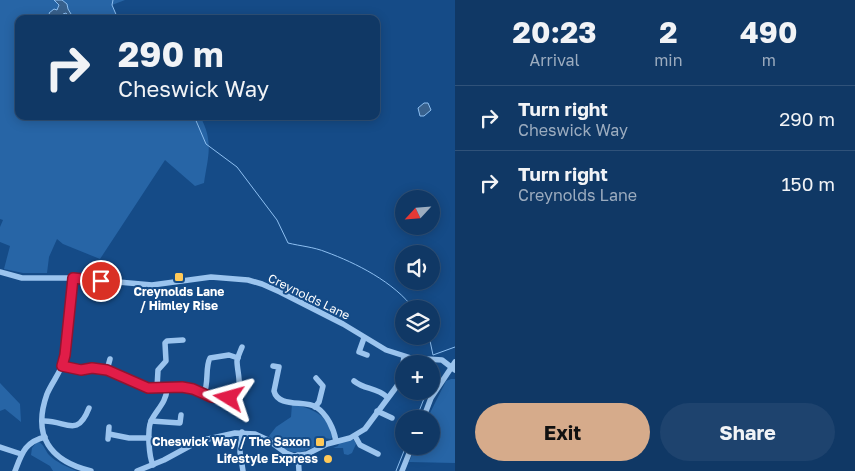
<!DOCTYPE html>
<meta charset="utf-8">
<style>
:root{--surface:#103865;--page:#1e436e;--text:#f1f3f6;--muted:#9cacbf;--line:#305279;--accent:#d6ab8b}
body{margin:0;font-family:"Golos Text",sans-serif;background:var(--page);color:var(--text);height:100vh;display:flex;flex-direction:column;font-size:19px;white-space:nowrap}
*{box-sizing:border-box;margin:0}
p{font-size:16px;color:var(--muted)}
.icon{flex:none;width:28px;height:28px;fill:none;stroke:currentColor;stroke-width:2;stroke-linecap:round;stroke-linejoin:round}
.map{position:relative;flex:1;overflow:hidden}
.drawer{display:flex;flex-direction:column;background:var(--surface);width:400px}
.drawer>*{flex:none}
.banner{position:absolute;left:15px;top:15px;width:365px;height:105px;border-radius:10px;box-shadow:0 2px 12px #0003,0 0 0 1px var(--line);background:#103865;color:var(--text);overflow:hidden}
.needle{width:32px;rotate:244deg}
.controls{position:absolute;left:395px;top:190px;display:grid;gap:10px}
.controls a{display:grid;place-items:center;width:45px;height:45px;border-radius:50%;background:var(--surface);box-shadow:0 2px 12px #0003,0 0 0 1px var(--line);font-size:25px}
.pin{position:absolute;display:grid;place-items:center;width:42px;height:42px;color:#fff;margin:-21px;border:2px solid #fff;border-radius:50%;box-shadow:0 1px 5px #0007}
.me{position:absolute;width:55px;margin:-28px;rotate:278deg;stroke-linejoin:round;filter:drop-shadow(0 0 4px #0008)}
.turn{display:flex;align-items:center;gap:18px;height:105px;padding:0 20px;font-size:22px}
.turn .icon{width:65px;height:65px;stroke-width:2.5}
.turn b{display:block;font-size:35px;line-height:42px}
.eta{display:flex;justify-content:space-evenly;align-items:center;height:85px;text-align:center}
.eta b{font-size:30px;font-weight:700;line-height:35px}
.button{display:flex;gap:10px;margin-top:auto;padding:10px 20px}
.button a{flex:1;height:58px;border-radius:30px;background:var(--accent);color:#111;font-size:20px;font-weight:700;line-height:58px;text-align:center}
.button a+a{background:var(--page);color:var(--text)}
ul{padding:0;list-style:none}
li{display:flex;align-items:center;gap:15px;height:65px;padding:0 20px;border-top:1px solid var(--line)}
li div{flex:1}
li b{display:block;font-size:19px}
li em{font-style:normal}
main{display:flex;flex:1;min-height:0}
.map>svg:first-child{display:block}
.green{fill:#2765a6}
.water{fill:#38618d;stroke:#8dbff1}
.lines{fill:none;stroke-linecap:round;stroke-linejoin:round}
.stream{stroke:#8dbff1;stroke-width:1}
.minor{stroke:#9bc4ee;stroke-width:5.5}
.route-casing{stroke:#92132f;stroke-width:12}
.route{stroke:#e11d48;stroke-width:9}
.poi-dot{fill:#ffc958;stroke:#154b87;stroke-width:2}
.labels{text-anchor:middle;stroke-width:4;stroke-linejoin:round;paint-order:stroke}
.poi-label{font-size:12px;font-weight:bold;fill:#fff;stroke:#154b87;text-anchor:end}
.street-label{font-size:12px;fill:#fff;stroke:#154b87}
</style>
<main>
<div class="map">
<svg width="455" height="471" viewBox="0 0 455 471">
<rect width="100%" height="100%" fill="#154b87"/>
<g class="green">
<path d="M0,0H125L112,5L118,19H19V116H200C214,142 208,156 204,183L195,186L165,160L100,259L63,244L57,239L49,257L47,273H23L4,269L10,246L0,242V227L3,220L0,219Z"/>
<polygon points="451,379 455,379 455,463 409,462 416,446 431,446 431,419 427,419 446,381"/>
<polygon points="0,383 20,404 21,422 5,409 0,411"/>
<path d="M292,404C311,408 330,415 332,437L331,439L324,438L316,443L317,445C294,458 287,453 269,436L276,427L291,417Z"/>
<polygon points="352,440 354,440 356,444 352,453 348,455 344,454 343,448 333,448 338,446 339,443"/>
<path d="M39,442C44,445 45,450 49,455C56,462 67,467 77,471H53L50,466L31,455L32,448L36,443Z"/>
</g>
<g class="water">
<polygon points="54,0 62,0 67,4 68,9 74,19 71,19 66,13 63,14 58,19 54,19 55,16 50,15 49,13 54,9 57,10 59,5"/>
<polygon points="424,103 428,103 431,110 424,116 420,116 418,108"/>
</g>
<g class="lines">
<g class="stream">
<polyline points="113,0 112,5 118,19"/>
<path d="M194,116L206,144L237,167L277,220L288,243C300,246 314,247 326,252C356,263 394,282 414,309"/>
<polyline points="429,336 433,355 455,347"/>
<polyline points="431,380 435,370"/>
<polyline points="416,419 427,391"/>
<polyline points="396,471 406,446"/>
</g>
<g class="minor">
<polyline points="0,272 22,278 73,278 152,285 211,277 248,280 262,284 280,292 343,324 386,350 411,358 442,360 455,370"/>
<path d="M73,278C70,304 69,330 65,355C63,370 53,380 47,394C32,436 50,461 91,471"/>
<polyline points="364,338 359,352 367,355"/>
<path d="M62,366C79,371 93,366 108,370C121,375 132,384 146,387C161,391 176,385 191,389C204,392 222,405 235,394C243,386 237,372 237,361C238,356 240,352 242,347"/>
<path d="M273,366L279,367L274,391C278,408 305,400 316,407C327,414 334,429 336,441"/>
<polyline points="107,370 110,359"/>
<path d="M354,381C365,390 376,387 387,397"/>
<polyline points="157,388 158,370 166,361 165,343 167,341 183,340"/>
<path d="M204,394C209,382 205,367 210,358L229,355L238,358"/>
<polyline points="315,407 319,402 323,386 316,378"/>
<polyline points="377,411 392,418"/>
<polyline points="423,419 431,398 455,362"/>
<path d="M43,421C66,420 77,439 89,408"/>
<polyline points="151,421 180,423 181,415"/>
<polyline points="242,432 240,452 243,471"/>
<polyline points="109,434 129,438 149,438"/>
<polyline points="355,436 360,445 378,454"/>
<polyline points="108,439 109,427"/>
<polyline points="0,447 21,454"/>
<polyline points="298,455 299,471"/>
<path d="M153,465C149,457 147,430 151,421C157,409 166,403 167,389"/>
<path d="M15,471C22,453 25,442 45,437"/>
<polyline points="137,471 164,460 199,441 235,433 255,434 268,440 286,453 294,456 307,454 327,444 350,438 365,429 397,386 401,377 404,357"/>
<polyline points="402,471 412,446"/>
</g>
</g>
<g class="lines">
<defs>
<polyline id="route" points="101,281 73,278 65,355 62,366 81,370 92,368 107,370 148,388 182,387 193,389 211,397 229,398"/>
</defs>
<use href="#route" class="route-casing"/>
<use href="#route" class="route"/>
</g>
<g class="poi-dot">
<rect x="174" y="272" width="10" height="10" rx="2.5"/>
<rect x="315" y="437" width="10" height="10" rx="2.5"/>
<circle cx="328" cy="459" r="5"/>
</g>
<g class="labels">
<g class="poi-label">
<text x="179" y="296" text-anchor="middle">Creynolds Lane<tspan x="179" dy="14">/ Himley Rise</tspan></text>
<text x="310" y="446">Cheswick Way / The Saxon</text>
<text x="318" y="463">Lifestyle Express</text>
</g>
<g class="street-label">
<text transform="translate(309 297) rotate(26)" y="4">Creynolds Lane</text>
</g>
</g>
</svg>
<div class="controls">
<a><svg class="needle" viewBox="-14 -14 28 28"><path d="M0-13l5 13h-10z" fill="#e53935"/><path d="M0 13l5-13h-10z" fill="#9cacbf"/></svg></a>
<a><svg class="icon" aria-label="sound" viewBox="0 0 24 24"><path d="M4 9h4l5-4v14l-5-4H4zM17 9q2 3 0 6"/></svg></a>
<a><svg class="icon" aria-label="layers" viewBox="0 0 24 24"><path d="M12 4l9 5-9 5-9-5zM3 14l9 5 9-5"/></svg></a>
<a>+</a>
<a>−</a>
</div>
<div class="pin" style="left:101px;top:281px;background:#d93025"><svg class="icon" aria-label="arrive" viewBox="0 0 24 24"><path d="M6 21V4h12l-3 4 3 4H6"/></svg></div>
<svg class="me" style="left:229px;top:398px" viewBox="-20 -20 40 40"><path d="M0-17L14 15 0 8-14 15z" fill="#e11d48" stroke="#fff" stroke-width="4"/></svg>
<div class="banner">
<div class="turn"><svg class="icon" aria-label="right" viewBox="0 0 24 24"><path d="M7 20v-9h11M14 6l5 5-5 5"/></svg><div><b>290 m</b>Cheswick Way</div></div>
</div>
</div>
<section class="drawer">
<div class="eta">
<div><b>20:23</b><p>Arrival</p></div>
<div><b>2</b><p>min</p></div>
<div><b>490</b><p>m</p></div>
</div>
<ul>
<li><svg class="icon" aria-label="right" viewBox="0 0 24 24"><path d="M7 20v-9h11M14 6l5 5-5 5"/></svg><div><b>Turn right</b><p>Cheswick Way</p></div><em>290 m</em></li>
<li><svg class="icon" aria-label="right" viewBox="0 0 24 24"><path d="M7 20v-9h11M14 6l5 5-5 5"/></svg><div><b>Turn right</b><p>Creynolds Lane</p></div><em>150 m</em></li>
</ul>
<div class="button"><a>Exit</a><a>Share</a></div>
</section>
</main>
